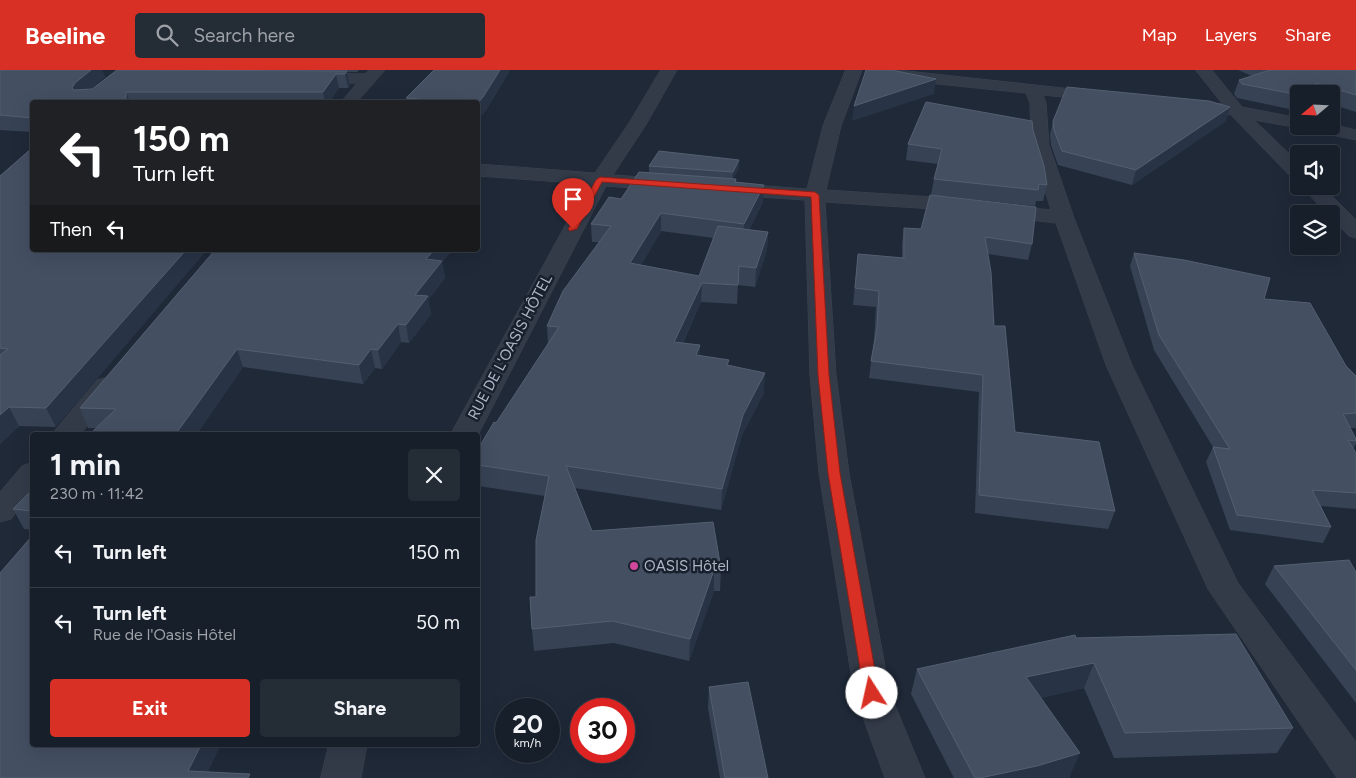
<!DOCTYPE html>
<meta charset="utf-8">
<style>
:root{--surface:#171f2a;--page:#242c36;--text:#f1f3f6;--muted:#9ea2a8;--line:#363d47;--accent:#d93025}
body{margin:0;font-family:Figtree,sans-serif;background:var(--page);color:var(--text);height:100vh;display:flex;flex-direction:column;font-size:19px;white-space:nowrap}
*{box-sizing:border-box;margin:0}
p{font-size:16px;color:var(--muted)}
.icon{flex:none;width:28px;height:28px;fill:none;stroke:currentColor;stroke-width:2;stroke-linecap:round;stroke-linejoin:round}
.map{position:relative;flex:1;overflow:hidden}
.sheet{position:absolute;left:30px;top:362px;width:450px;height:315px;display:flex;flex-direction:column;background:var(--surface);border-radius:5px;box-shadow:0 5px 20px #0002,0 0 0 1px var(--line)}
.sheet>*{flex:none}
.banner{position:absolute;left:30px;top:30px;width:450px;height:152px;border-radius:5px;box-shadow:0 5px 20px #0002,0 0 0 1px var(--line);background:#202124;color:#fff;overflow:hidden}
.needle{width:32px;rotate:251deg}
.buttons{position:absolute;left:1290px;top:15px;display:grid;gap:10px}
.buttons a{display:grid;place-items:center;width:50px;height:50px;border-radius:5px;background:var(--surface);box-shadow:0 5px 20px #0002,0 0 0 1px var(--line);font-size:25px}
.speed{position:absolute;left:495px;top:628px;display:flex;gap:10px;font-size:25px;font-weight:700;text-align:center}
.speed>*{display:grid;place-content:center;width:65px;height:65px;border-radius:50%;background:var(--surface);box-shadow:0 5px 20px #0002,0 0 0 1px var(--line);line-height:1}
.speed small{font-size:12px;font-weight:400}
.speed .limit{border:8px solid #d22;background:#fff;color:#111}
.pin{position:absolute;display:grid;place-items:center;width:42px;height:42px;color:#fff;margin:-51px -21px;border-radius:50% 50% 50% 0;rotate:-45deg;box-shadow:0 0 5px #0007}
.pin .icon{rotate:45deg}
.me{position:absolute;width:55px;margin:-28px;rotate:350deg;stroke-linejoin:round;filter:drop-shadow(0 0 4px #0008)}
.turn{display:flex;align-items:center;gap:18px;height:105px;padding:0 20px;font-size:22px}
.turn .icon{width:65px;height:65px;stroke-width:2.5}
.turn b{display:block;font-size:35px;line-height:42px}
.then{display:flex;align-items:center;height:48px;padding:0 20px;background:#0003;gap:10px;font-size:19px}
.round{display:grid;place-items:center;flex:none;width:52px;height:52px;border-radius:5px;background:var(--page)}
.head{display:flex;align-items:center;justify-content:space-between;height:85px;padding:0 20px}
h1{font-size:30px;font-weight:700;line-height:38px}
.primary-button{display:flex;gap:10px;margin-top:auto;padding:10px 20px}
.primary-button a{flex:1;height:58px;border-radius:5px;background:var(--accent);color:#fff;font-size:20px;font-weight:700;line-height:58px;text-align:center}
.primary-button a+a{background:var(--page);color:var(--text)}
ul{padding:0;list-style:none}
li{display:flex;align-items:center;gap:15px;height:70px;padding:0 20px;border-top:1px solid var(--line)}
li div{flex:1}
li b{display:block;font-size:19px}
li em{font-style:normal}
header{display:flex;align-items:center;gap:30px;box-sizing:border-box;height:70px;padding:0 25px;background:var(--accent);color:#fff}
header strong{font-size:24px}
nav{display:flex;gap:28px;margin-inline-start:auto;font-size:18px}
.search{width:350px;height:45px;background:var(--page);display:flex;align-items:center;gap:12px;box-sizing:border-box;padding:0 18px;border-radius:5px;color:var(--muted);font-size:19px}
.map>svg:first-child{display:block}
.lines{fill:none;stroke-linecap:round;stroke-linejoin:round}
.street-casing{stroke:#3c4452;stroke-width:1}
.street{fill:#333b49;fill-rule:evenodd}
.wall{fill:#374355;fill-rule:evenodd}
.shaded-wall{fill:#283345}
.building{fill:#444f62;stroke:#545f71}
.route{fill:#d93025;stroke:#8d1f18}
.hotel-dot{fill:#d1479c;stroke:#18202d;stroke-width:2}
.labels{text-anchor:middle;stroke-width:5;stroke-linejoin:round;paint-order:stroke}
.street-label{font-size:15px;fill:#adb6c6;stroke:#18202d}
.poi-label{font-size:15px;fill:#adb6c6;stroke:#18202d;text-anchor:start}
</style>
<header>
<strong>Beeline</strong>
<div class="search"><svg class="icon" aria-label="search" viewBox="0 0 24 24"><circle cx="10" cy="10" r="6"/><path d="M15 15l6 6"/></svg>Search here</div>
<nav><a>Map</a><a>Layers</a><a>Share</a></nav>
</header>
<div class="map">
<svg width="1356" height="708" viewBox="0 0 1356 708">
<rect width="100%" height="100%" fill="#1f2938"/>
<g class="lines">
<defs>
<g id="street">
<polygon points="369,0 385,0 357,32 341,32 357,13 312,13 306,11 304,8 306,5 312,3 365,4"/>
<polygon points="661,0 677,0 647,53 613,105 669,109 676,111 679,115 676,119 669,121 606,116 478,365 450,365 588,114 478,106 478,94 595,103 629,53"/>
<polygon points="846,0 862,0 841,56 826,120 934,127 1051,140 1031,75 1030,33 1026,23 898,10 893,8 890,5 893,2 898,0 1108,23 1110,26 1108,29 1102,31 1043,25 1046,33 1049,75 1074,148 1132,295 1238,513 1356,672 1356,708 1337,708 1208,519 1106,295 1056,153 934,139 825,132 836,305 849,403 890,623 925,708 885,708 854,623 819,403 810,305 805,130 727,125 720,123 717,119 720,115 727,113 807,119 823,56"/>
<polygon points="1196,0 1212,0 1242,37 1299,48 1299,56 1305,57 1299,58 1254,50 1299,93 1299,110 1292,108 1231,45 1186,40 1184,36 1186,32 1192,31 1222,34"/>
<polygon points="1331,54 1356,60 1356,70 1308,60 1306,56 1331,56"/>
<polygon points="1302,116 1322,116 1356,150 1356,168 1349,166 1331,148 1331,144 1327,144"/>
<polygon points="106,308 115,310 119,316 80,365 51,365 97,310"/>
<polygon points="32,393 32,422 11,449 0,452 0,422 22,396"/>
<polygon points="329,675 367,675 361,708 321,708"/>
</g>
</defs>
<use href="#street" class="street-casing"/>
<use href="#street" class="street"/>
</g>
<g class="wall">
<polygon points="0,0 102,0 105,7 90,19 92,19 117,0 359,0 357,2 347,2 350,15 348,18 339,18 329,32 32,32 32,62 0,60"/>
<polygon points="434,0 510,0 485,42 478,32 407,32 406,28"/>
<polygon points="1238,0 1356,0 1356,42 1331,34 1331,24 1299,24 1299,41 1237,28 1234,24 1239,10 1252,6"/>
<polygon points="1053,51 1226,51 1132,115 1058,95 1051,75 1050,65"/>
<polygon points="1033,60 1047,115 1043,131 1036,131 1035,136 931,125 934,109 938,94 906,90 908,74"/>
<path d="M649,96L739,98L733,109L763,132L749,160L768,162L767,180L755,217L738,215L737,234L701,232L683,273L700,275V286L729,295L764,323L742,365L721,440L575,418L592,461L721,499L720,521H714L689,591L614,573L534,581L532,559L536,527L545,426L478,416V379L496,353L548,274L547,256L599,172H592L591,154L621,129L649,103ZM661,161L714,168L699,206L641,195Z"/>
<polygon points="0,106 56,357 19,356 0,374"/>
<polygon points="930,125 1032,174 1028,190 988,184 994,256 1015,362 1115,441 1108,459 975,443 979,322 869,308 874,271 876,237 853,235 858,184 902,188 902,174 904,158 921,159"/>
<polygon points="215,180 453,180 442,192 445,208 428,230 431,244 409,273 401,272 382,299 375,298 363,314 243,297 196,365 89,365 97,358 88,358 80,338"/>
<polygon points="1134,183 1264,229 1346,296 1356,306 1356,358 1350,358 1356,369 1356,374 1353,379 1356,383 1356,439 1321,436 1331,457 1323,473 1230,460 1206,392 1213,377 1154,280 1130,196"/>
<polygon points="32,420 32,460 24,459 13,439"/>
<polygon points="1274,496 1356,502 1356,633 1265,514"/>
<polygon points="1076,568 1293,658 1277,683 1114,688 1084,618 1040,628 1070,708 954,708 911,624 917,599"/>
<polygon points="709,617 768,708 720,708 708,638"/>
</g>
<g class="shaded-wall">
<polygon points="88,0 102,0 105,7 80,28 72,18 75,13"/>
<polygon points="500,0 510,0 485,42 478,49 478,33"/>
<polygon points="347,1 350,15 348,18 345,4"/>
<polygon points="336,4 339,18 329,32 325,32 323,22"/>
<polygon points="936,9 934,24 852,51 854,36"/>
<polygon points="126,22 130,32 126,32"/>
<polygon points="1230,37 1226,51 1132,115 1136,100"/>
<polygon points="739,90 739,98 732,111 733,102"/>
<polygon points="764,115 763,132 743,172 744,154"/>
<polygon points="661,143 661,161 631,212 630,193"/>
<polygon points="768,162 767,180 755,217 756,198"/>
<polygon points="186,180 207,180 56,357 46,338"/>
<polygon points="434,180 453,180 442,192 445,208 428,230 431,244 409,273 406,255 426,189"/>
<polygon points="702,213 701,232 674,292 674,272"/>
<polygon points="398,254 401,272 382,299 378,280"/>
<polygon points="700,275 700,295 696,285"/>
<polygon points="237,279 243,297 196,365 175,365"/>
<polygon points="371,279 375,298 363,314 359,295"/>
<polygon points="765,303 764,323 742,365 721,440 722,419 743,345"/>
<polygon points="9,337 19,356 0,374 0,345"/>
<polygon points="714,500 714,521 689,591 690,569"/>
<polygon points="1094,593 1084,618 1017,633 1026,607"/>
<polygon points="201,675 221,675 205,708 188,701"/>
<polygon points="1080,683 1069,708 980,708"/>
</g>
<g class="building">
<polygon points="0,0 91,0 75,13 72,18 74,20 92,19 117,0 347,1 345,4 336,4 323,22 126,22 126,32 32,32 32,48 0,45"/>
<polygon points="434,0 500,0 483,27 478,33 414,32 418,29 406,28"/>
<polygon points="866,0 891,0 936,9 854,36"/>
<polygon points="1270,0 1356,0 1356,25 1316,13 1310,24 1299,24 1299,25 1242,14 1239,10"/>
<polygon points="1067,17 1209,31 1230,37 1136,100 1062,81 1054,60 1053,51"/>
<polygon points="926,32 1032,51 1033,60 1044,96 1047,115 1039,114 1038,120 934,109 942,79 908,74"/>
<polygon points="32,78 32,180 186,180 46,338 9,337 0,345 0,285 8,279 0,278 0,106"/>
<polygon points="659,81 739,90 733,102 649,96"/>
<polygon points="639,102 736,109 735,112 764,115 744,154 661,143 630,193 699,206 718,156 768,162 756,198 739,196 738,215 702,213 674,272 700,275 696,285 729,290 727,295 765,303 743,345 722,419 566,396 592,461 713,452 721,499 714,500 690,569 612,551 532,559 530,527 536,527 536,470 549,406 478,395 478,379 494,352 496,353 559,257 547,256 563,221 611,156 591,154 609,127 621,129"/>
<polygon points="930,125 1036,137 1032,174 985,167 991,202 994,256 1005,256 1015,362 1099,372 1115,441 979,425 983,305 871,291 877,258 879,221 855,218 858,184 904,188 904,158 921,159"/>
<polygon points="215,180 434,180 426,189 442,191 415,225 428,226 406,255 398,254 378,280 371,279 359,295 237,279 175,365 89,365 116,339 80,338"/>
<polygon points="1134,183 1184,190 1270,208 1264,229 1310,233 1346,296 1356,306 1356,343 1343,344 1356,369 1356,371 1348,370 1356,383 1356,423 1312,420 1331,457 1237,445 1213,377 1230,379 1159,265"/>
<polygon points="32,420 32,441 13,439"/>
<polygon points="32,466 32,675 201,675 188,701 250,704 248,708 0,708 0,503"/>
<polygon points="1349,490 1356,502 1356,600 1274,496"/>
<polygon points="1236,564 1293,658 1125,663 1094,593 1026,607 1080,683 1037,696 980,708 975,708 917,599 1075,565 1076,568"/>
<polygon points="748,612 768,708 725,708 709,617"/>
</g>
<polygon class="route" points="600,107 815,122 819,125 829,305 840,403 879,623 877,628 872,630 867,628 864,623 828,403 818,305 811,127 602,112 577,159 570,161 568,159 596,110"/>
<circle class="hotel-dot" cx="634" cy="496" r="5"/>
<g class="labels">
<g class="street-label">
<text transform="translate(510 277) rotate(-62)" y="5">RUE DE L'OASIS HÔTEL</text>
</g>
<g class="poi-label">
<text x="644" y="501">OASIS Hôtel</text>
</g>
</g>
</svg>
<div class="buttons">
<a><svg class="needle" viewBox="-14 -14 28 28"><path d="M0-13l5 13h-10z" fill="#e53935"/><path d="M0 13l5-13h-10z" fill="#9ea2a8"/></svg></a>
<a><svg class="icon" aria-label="sound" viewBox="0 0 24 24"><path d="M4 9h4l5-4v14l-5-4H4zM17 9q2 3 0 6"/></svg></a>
<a><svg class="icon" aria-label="layers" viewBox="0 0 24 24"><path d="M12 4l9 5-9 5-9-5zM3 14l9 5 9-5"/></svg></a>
</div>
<div class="speed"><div>20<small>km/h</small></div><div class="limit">30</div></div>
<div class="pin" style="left:573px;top:159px;background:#d93025"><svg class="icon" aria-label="arrive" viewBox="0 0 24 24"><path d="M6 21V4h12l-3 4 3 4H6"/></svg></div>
<svg class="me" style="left:872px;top:623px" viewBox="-20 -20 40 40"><circle r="19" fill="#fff"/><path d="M0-13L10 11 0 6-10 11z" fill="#d93025"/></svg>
<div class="banner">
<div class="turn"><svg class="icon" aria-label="left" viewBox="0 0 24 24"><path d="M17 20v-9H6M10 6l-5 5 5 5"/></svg><div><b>150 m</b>Turn left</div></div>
<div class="then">Then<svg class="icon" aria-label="left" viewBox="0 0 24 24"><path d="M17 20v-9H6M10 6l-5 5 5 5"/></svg></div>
</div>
<section class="sheet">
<div class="head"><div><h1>1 min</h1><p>230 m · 11:42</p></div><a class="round"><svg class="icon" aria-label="close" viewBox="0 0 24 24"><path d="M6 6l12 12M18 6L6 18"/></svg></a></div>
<ul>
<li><svg class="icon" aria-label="left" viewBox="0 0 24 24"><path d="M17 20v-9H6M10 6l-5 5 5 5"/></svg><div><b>Turn left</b></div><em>150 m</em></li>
<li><svg class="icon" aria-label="left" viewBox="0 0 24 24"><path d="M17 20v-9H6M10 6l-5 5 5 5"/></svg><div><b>Turn left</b><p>Rue de l'Oasis Hôtel</p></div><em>50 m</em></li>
</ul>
<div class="primary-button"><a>Exit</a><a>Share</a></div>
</section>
</div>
